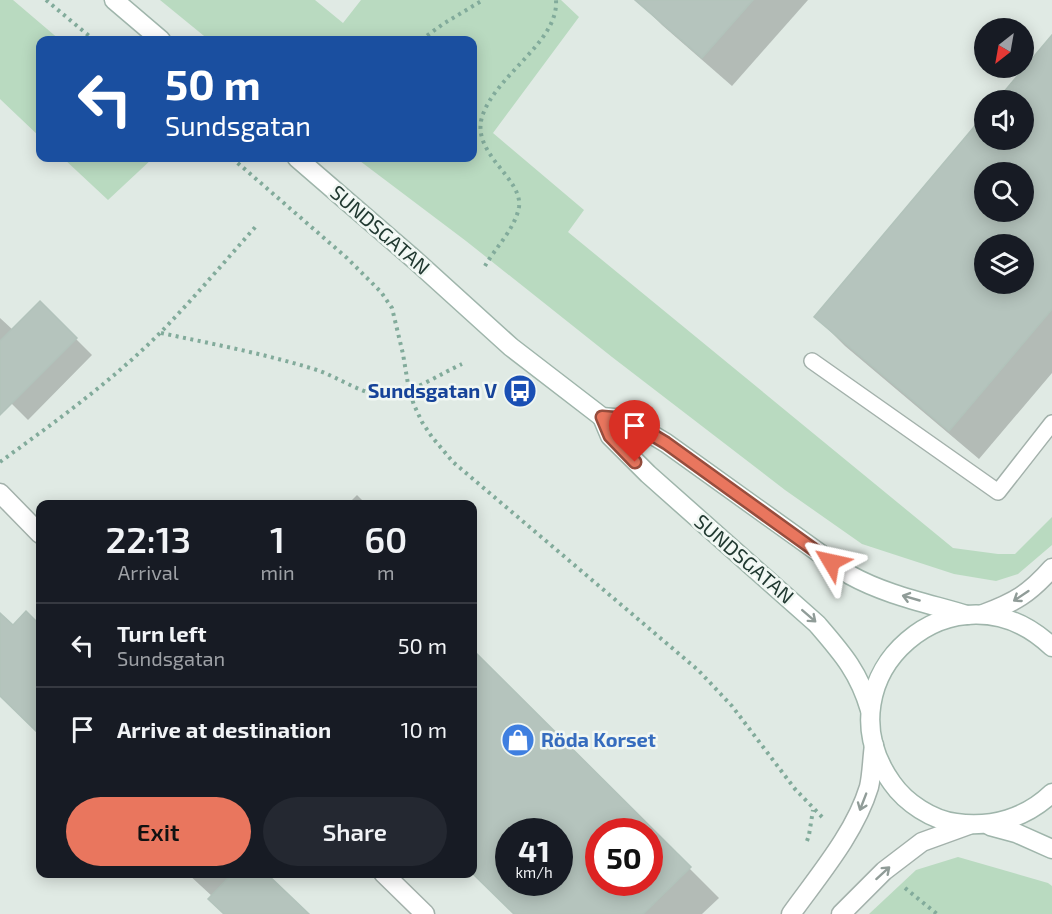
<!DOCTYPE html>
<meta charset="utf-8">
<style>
:root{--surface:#171b24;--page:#242831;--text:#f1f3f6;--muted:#9ea1a6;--line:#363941;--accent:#e9765e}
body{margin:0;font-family:"Exo 2",sans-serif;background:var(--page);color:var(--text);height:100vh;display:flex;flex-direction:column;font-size:22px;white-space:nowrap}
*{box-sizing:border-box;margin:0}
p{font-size:20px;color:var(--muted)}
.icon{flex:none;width:33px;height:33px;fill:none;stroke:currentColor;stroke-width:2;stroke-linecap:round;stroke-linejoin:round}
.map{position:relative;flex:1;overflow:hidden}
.sheet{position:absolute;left:36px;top:500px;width:441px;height:378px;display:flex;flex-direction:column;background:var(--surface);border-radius:12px;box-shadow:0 3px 15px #0003}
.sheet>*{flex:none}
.top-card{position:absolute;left:36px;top:36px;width:441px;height:126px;border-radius:12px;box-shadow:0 3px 15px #0003;background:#1a4fa0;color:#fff;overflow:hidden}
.needle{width:39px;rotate:211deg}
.tools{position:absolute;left:974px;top:18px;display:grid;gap:12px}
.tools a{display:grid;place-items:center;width:60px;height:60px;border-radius:50%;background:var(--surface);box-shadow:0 3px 15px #0003;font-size:30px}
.speed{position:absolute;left:495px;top:818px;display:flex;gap:12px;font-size:30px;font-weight:700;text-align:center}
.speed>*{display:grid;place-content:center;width:78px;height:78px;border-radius:50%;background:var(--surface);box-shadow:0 3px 15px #0003;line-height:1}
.speed small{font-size:15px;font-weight:400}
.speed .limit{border:9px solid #d22;background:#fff;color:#111}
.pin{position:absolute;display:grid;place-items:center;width:51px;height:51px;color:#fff;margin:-62px -26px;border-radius:50% 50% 50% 0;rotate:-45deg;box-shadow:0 0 6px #0007}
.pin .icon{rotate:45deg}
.me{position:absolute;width:66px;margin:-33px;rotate:306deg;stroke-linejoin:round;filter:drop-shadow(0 0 4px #0008)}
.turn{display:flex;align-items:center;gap:21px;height:126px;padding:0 30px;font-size:27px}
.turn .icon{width:78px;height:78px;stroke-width:2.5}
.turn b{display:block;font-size:42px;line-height:51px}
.eta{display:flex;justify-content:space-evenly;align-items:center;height:102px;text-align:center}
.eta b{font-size:36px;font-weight:600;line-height:42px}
.primary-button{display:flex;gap:12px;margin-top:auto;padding:12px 30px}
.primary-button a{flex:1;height:69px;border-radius:36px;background:var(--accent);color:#111;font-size:24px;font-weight:600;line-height:69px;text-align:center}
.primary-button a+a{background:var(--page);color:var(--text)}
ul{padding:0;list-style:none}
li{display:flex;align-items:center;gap:18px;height:84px;padding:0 30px;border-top:2px solid var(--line)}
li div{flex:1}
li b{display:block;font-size:22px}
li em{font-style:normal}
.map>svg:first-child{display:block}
.green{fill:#b9dac0}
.shadow{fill:#0003;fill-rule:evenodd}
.building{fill:#b5c4bd;stroke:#b2c3bb;stroke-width:1.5;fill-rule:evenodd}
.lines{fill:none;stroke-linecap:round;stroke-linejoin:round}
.service-casing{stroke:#a3b1ab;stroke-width:18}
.minor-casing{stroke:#a3b1ab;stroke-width:21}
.tertiary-casing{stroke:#a3b1ab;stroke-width:21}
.secondary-casing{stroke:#9fb5ab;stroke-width:21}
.path{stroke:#82ab9b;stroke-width:4;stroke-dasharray:3 4.5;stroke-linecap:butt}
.service{stroke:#fff;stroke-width:15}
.minor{stroke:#fff;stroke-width:18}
.tertiary{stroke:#fff;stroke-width:18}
.secondary{stroke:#fff;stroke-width:18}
.oneway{stroke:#909c98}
.route-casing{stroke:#974d3d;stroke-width:15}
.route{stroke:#e9765e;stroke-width:10}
.labels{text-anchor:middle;stroke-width:5;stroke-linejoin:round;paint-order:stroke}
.street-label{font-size:20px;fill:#213931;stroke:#f0f7f3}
.transit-label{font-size:20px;font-weight:bold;fill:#164399;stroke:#f0f7f3;text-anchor:end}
.shop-label{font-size:20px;font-weight:bold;fill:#366cbe;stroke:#f0f7f3;text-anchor:start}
</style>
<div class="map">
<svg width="1052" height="914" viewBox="0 0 1052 914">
<rect width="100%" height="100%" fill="#e0eae4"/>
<g class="green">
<polygon points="0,0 13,0 60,40 40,40 40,137 0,99"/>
<polygon points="160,0 315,0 343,23 361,0 561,0 579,17 493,133 584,210 568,232 953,548 998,554 1015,554 1052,517 1052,545 1018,574 996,581 954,574 862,544 785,490 612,357 466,241 356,158 472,158 472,40 209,40"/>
<polygon points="63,158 153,158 108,200"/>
<polygon points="958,857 1048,883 1052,886 1052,914 869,914 916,870"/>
</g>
<g class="shadow">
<polygon points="637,0 808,0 732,86 662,25"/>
<path d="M1039,53L1052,64V373L979,459L845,346L816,317L984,118V140H1023V100H998ZM984,172H1023V212H984ZM984,244H1023V284H984Z"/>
<polygon points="40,303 92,355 28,420 0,392 0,318 13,330"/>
<polygon points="357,495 366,504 348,504"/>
<polygon points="472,609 475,612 472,625"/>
<polygon points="0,615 40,653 40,736 37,732 38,731 0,694"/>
<path d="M472,651L719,898L702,914H516L472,871ZM508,831H560V882H508ZM598,831H650V882H598Z"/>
<polygon points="187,873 263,873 305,914 225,914 213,897"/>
</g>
<g class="building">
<polygon points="635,0 753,0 702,58"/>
<path d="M1052,35V309L949,431L814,317L984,115V140H1023V100H997ZM984,172H1023V212H984ZM984,244H1023V284H984Z"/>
<polygon points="40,301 77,338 0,415 0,341"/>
<polygon points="26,611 40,625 40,735 0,696 0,613 13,625"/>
<path d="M472,649L691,867L643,914H514L472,873ZM508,831H560V882H508ZM598,831H650V882H598Z"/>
<polygon points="233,873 266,873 309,914 224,914 208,899"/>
</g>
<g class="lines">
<defs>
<polyline id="service" points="812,361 998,492 1052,423"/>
<g id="minor">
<polyline points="0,493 40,534"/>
<polyline points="383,873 425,914"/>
</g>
<g id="tertiary">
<path d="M983,614C1015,602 1029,594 1052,568"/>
<path d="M791,914C819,875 855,833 869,787C872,774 872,759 874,745"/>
<polyline points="841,914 884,871 922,842 969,825"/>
</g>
<g id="secondary">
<polyline points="114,0 161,40"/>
<path d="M297,158L415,260L511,347L602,417L626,419L666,443L850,575C886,595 927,603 967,615"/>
<path d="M602,417L610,436L648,474L817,624C842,653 859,672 870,710"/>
<path d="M1052,647C956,555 816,677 892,783C906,803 932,820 956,823C992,828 1026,818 1052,793"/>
<polyline points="990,826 1016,833 1052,849"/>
</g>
</defs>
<use href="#service" class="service-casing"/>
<use href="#minor" class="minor-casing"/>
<use href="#tertiary" class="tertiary-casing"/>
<use href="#secondary" class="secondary-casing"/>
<g class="path">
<polyline points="46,0 94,40"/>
<polyline points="421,40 443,24 483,0"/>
<polyline points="232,158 347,258 381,292 392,308 403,354 409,390 414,405 422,422 432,437 453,462 698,670 732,706 795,789 824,819"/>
<path d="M485,266C495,248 515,229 519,207C523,178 471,154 482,117C495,75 559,42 556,0"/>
<path d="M161,333C213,344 266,354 317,370C338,377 365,396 386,396C404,397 444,372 462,364"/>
<path d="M0,462C55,422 112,381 160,333C194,298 226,260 258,224"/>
<polyline points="807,841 809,835 813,810"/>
<polyline points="905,888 937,914"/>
</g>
<use href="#service" class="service"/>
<use href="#minor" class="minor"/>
<use href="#tertiary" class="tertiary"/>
<use href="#secondary" class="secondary"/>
</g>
<defs><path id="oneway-shaft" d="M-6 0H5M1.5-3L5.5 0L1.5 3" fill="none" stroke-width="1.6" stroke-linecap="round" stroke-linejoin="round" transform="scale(1.5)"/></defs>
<g class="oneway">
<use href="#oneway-shaft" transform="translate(1021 596) rotate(146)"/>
<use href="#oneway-shaft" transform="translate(911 598) rotate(-164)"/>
<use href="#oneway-shaft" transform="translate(809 616) rotate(41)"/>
<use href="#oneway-shaft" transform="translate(863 802) rotate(111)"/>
<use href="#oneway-shaft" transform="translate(883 873) rotate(-42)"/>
</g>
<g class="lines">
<defs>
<polyline id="route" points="635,462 610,436 602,417 626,419 666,443 831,562"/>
</defs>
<use href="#route" class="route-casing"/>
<use href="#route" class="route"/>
</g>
<defs>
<symbol id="bus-disc" viewBox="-11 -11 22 22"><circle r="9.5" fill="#1a4fb4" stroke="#f0f7f3"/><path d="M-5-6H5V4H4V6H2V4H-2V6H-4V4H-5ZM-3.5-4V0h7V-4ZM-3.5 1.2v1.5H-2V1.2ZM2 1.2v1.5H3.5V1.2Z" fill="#fff"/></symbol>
<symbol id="shop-disc" viewBox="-11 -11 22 22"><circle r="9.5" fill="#3f7fe0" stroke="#f0f7f3"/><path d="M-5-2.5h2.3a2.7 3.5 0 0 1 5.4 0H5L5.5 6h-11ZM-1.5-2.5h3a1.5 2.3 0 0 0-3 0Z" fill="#fff"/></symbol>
</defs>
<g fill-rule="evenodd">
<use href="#bus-disc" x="501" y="372" width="38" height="38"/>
<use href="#shop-disc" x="499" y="721" width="38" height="38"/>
</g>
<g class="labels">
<g class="street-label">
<text transform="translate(380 230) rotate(41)" y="7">SUNDSGATAN</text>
<text transform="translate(744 559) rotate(41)" y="7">SUNDSGATAN</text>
</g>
<g class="transit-label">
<text x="497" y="398">Sundsgatan V</text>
</g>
<g class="shop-label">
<text x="541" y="747">Röda Korset</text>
</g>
</g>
</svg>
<div class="tools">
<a><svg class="needle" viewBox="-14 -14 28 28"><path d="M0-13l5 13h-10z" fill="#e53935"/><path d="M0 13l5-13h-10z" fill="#9ea1a6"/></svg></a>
<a><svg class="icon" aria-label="sound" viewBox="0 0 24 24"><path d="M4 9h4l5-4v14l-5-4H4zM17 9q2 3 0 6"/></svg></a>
<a><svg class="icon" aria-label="search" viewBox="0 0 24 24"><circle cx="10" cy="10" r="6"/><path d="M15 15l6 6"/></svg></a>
<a><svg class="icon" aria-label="layers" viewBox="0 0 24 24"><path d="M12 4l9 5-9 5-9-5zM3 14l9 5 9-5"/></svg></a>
</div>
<div class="speed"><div>41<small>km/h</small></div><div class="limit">50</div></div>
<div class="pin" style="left:635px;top:462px;background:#d93025"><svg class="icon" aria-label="arrive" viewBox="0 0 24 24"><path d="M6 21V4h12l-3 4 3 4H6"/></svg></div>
<svg class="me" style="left:831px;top:562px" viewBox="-20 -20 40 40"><path d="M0-17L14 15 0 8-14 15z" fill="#e9765e" stroke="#fff" stroke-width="4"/></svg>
<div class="top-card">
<div class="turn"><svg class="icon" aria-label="left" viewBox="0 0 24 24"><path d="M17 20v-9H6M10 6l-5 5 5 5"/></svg><div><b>50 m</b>Sundsgatan</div></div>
</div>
<section class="sheet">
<div class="eta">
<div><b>22:13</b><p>Arrival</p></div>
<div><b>1</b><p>min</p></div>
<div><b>60</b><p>m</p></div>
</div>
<ul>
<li><svg class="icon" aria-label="left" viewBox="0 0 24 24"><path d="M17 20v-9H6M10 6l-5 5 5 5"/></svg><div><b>Turn left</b><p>Sundsgatan</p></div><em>50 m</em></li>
<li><svg class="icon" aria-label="arrive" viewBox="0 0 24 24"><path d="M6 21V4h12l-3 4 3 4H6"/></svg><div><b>Arrive at destination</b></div><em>10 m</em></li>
</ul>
<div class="primary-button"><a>Exit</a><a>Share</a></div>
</section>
</div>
